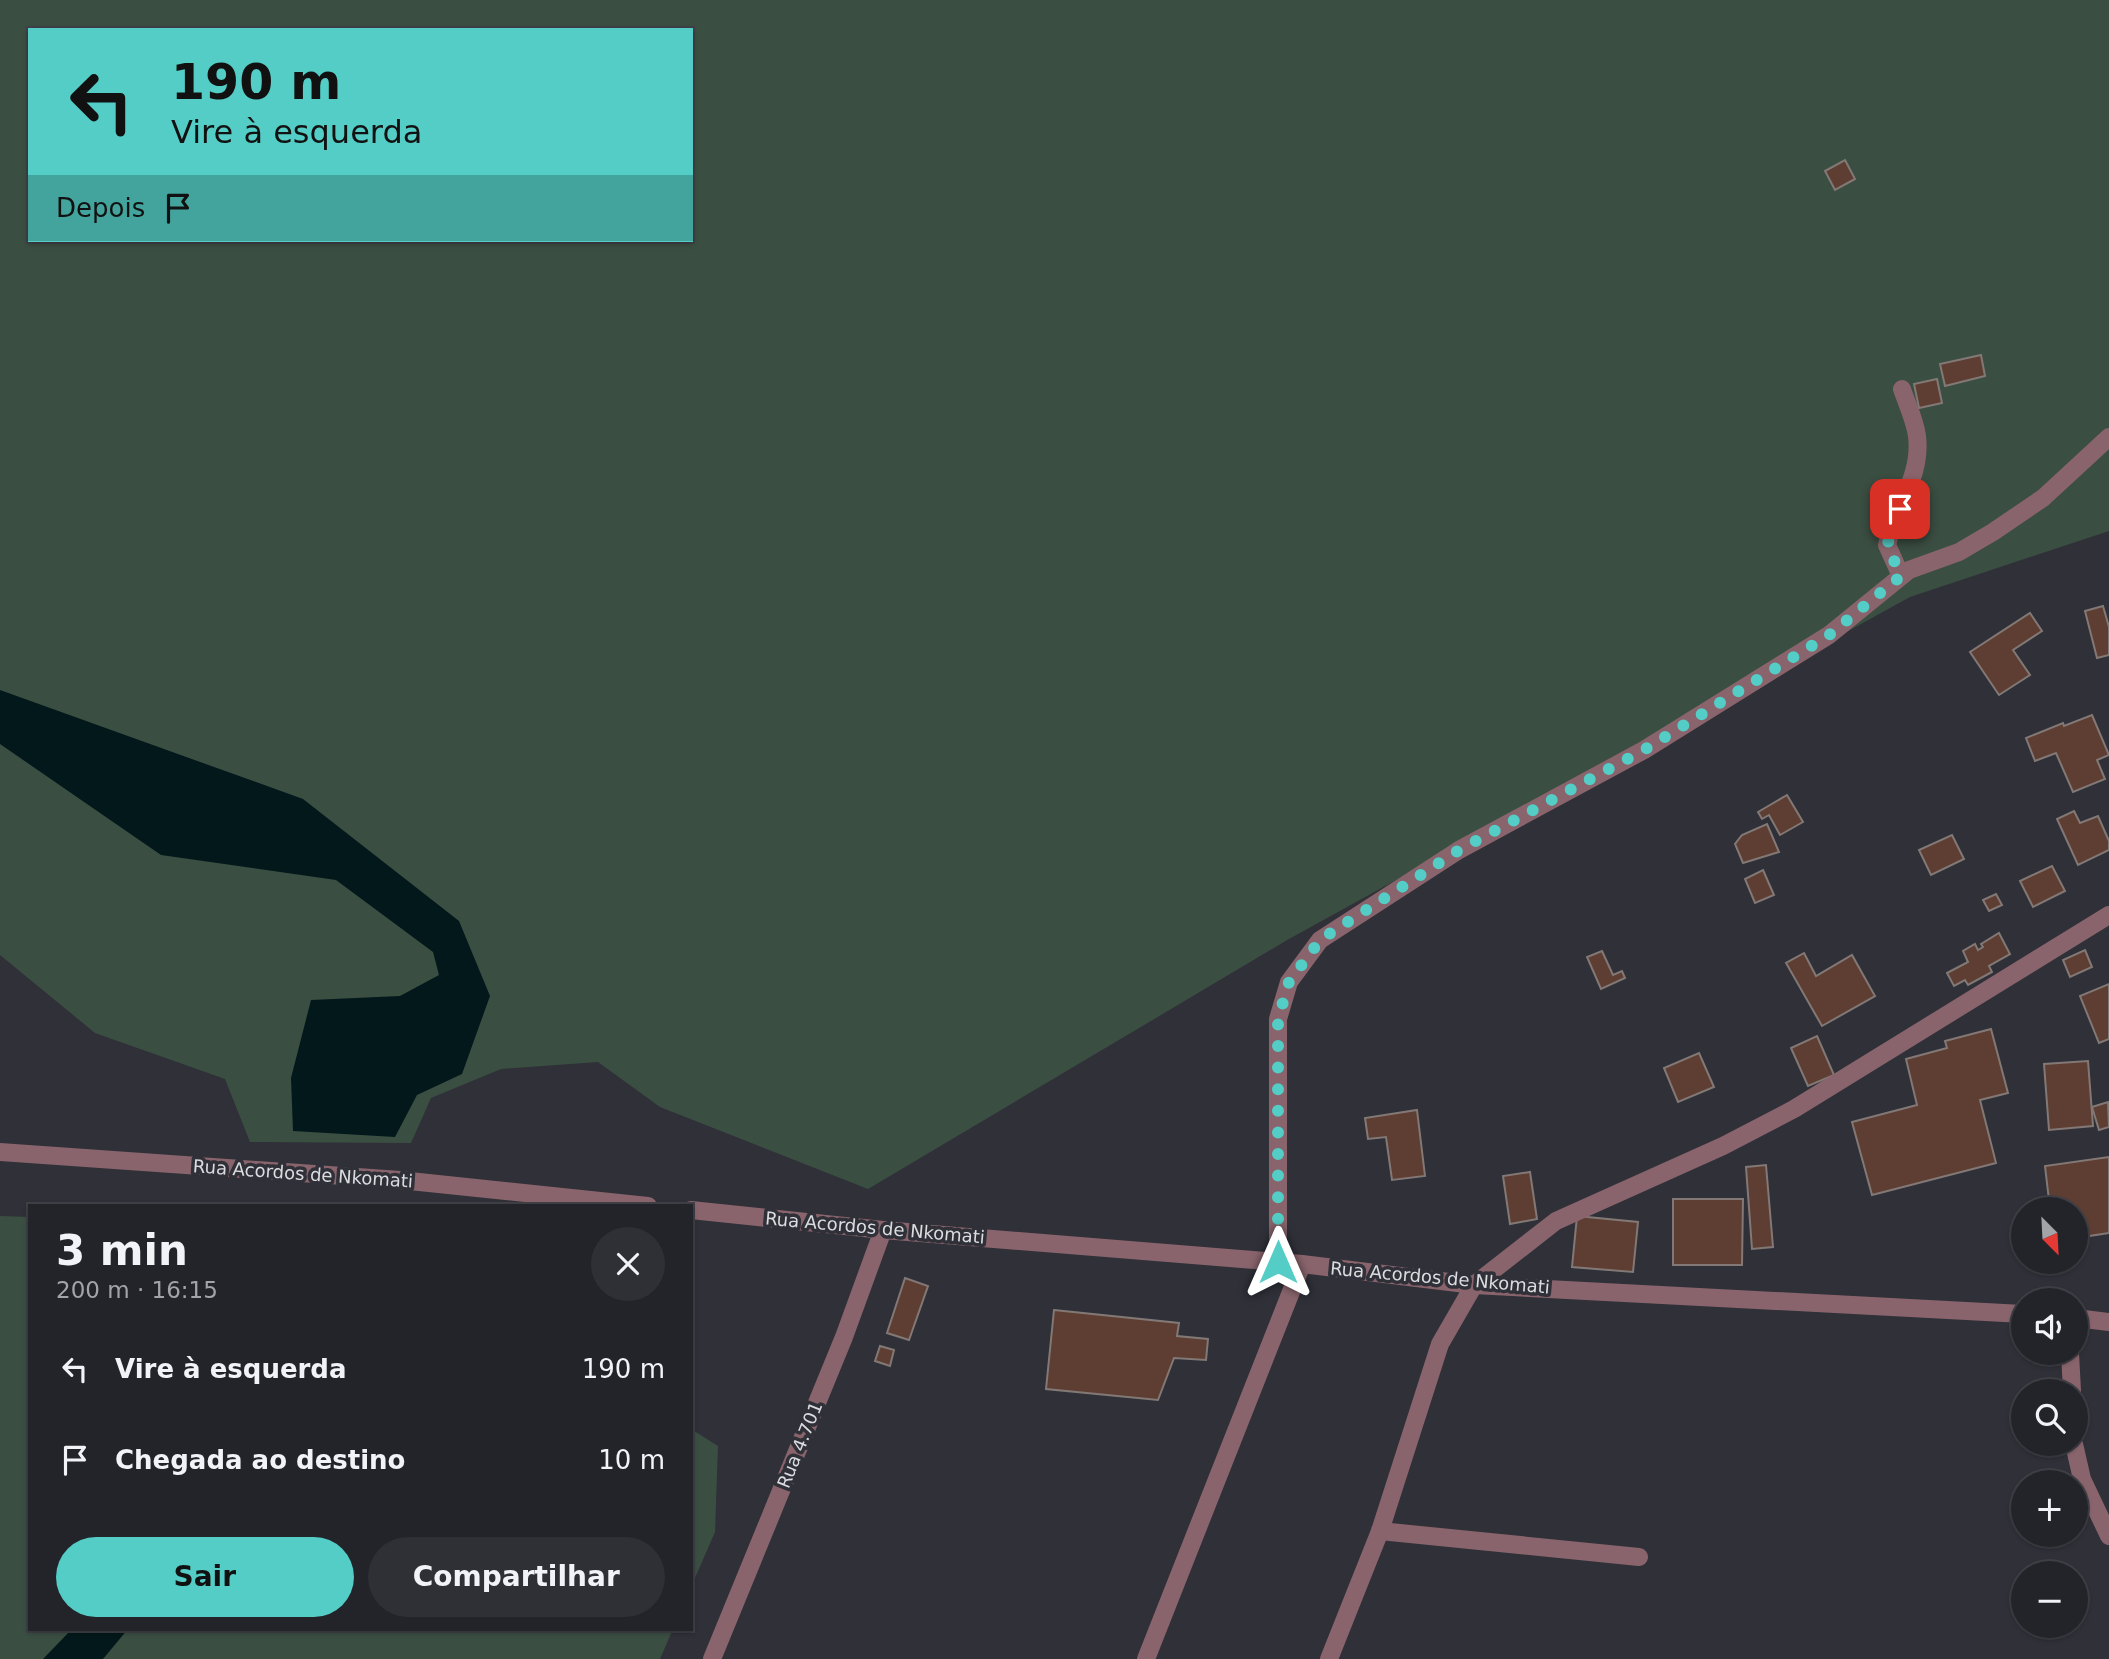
<!DOCTYPE html>
<html lang="pt">
<meta charset="utf-8">
<style>
:root{--surface:#23242a;--page:#2f3036;--text:#f1f3f6;--muted:#a3a4a8;--line:#404147;--accent:#54cdc6}
body{margin:0;font-family:"DejaVu Sans",sans-serif;background:var(--page);color:var(--text);height:100vh;display:flex;flex-direction:column;font-size:26px;white-space:nowrap}
*{box-sizing:border-box;margin:0}
p{font-size:23px;color:var(--muted)}
.icon{flex:none;width:38px;height:38px;fill:none;stroke:currentColor;stroke-width:2;stroke-linecap:round;stroke-linejoin:round}
.map{position:relative;flex:1;overflow:hidden}
.drawer{position:absolute;left:28px;top:1204px;width:665px;height:427px;display:flex;flex-direction:column;background:var(--surface);border-radius:0px;box-shadow:0 2px 5px #0004,0 0 0 2px var(--line)}
.drawer>*{flex:none}
.hud{position:absolute;left:28px;top:28px;width:665px;height:214px;border-radius:0px;box-shadow:0 2px 5px #0004,0 0 0 2px var(--line);background:#54cdc6;color:#111;overflow:hidden}
.needle{width:46px;rotate:156deg}
.buttons{position:absolute;left:2011px;top:1197px;display:grid;gap:14px}
.buttons a{display:grid;place-items:center;width:77px;height:77px;border-radius:50%;background:var(--surface);box-shadow:0 2px 5px #0004,0 0 0 2px var(--line);font-size:35px}
.pin{position:absolute;display:grid;place-items:center;width:60px;height:60px;color:#fff;margin:-30px;border-radius:14px;box-shadow:0 4px 10px #0006}
.me{position:absolute;width:77px;margin:-38px;rotate:0deg;stroke-linejoin:round;filter:drop-shadow(0 0 5px #0008)}
.turn{display:flex;align-items:center;gap:24px;height:147px;padding:0 28px;font-size:32px}
.turn .icon{width:91px;height:91px;stroke-width:2.5}
.turn b{display:block;font-size:49px;line-height:60px}
.then{display:flex;align-items:center;height:66px;padding:0 28px;background:#0003;gap:14px;font-size:26px}
.round{display:grid;place-items:center;flex:none;width:74px;height:74px;border-radius:37px;background:var(--page)}
.summary{display:flex;align-items:center;justify-content:space-between;height:119px;padding:0 28px}
h1{font-size:42px;font-weight:700;line-height:52px}
.action{display:flex;gap:14px;margin-top:auto;padding:14px 28px}
.action a{flex:1;height:80px;border-radius:42px;background:var(--accent);color:#111;font-size:28px;font-weight:700;line-height:80px;text-align:center}
.action a+a{background:var(--page);color:var(--text)}
ul{padding:0;list-style:none}
li{display:flex;align-items:center;gap:21px;height:91px;padding:0 28px}
li div{flex:1}
li b{display:block;font-size:26px}
li em{font-style:normal}
.map>svg:first-child{display:block}
.green{fill:#3b4e42;fill-rule:evenodd}
.water{fill:#03181b}
.building{fill:#5e3e33;stroke:#827875;stroke-width:2}
.lines{fill:none;stroke-linecap:round;stroke-linejoin:round}
.minor{stroke:#89646c;stroke-width:18}
.route{stroke:#54cdc6;stroke-width:12;stroke-dasharray:0 21.6}
.labels{text-anchor:middle;stroke-width:7;stroke-linejoin:round;paint-order:stroke}
.street-label{font-size:18px;fill:#dadce0;stroke:#2f3038}
</style>
<div class="map">
<svg width="2109" height="1659" viewBox="0 0 2109 1659">
<rect width="100%" height="100%" fill="#2f3038"/>
<g class="green">
<path d="M0,0H2109V531L1910,597L1289,939L868,1189L660,1107L598,1062L501,1069L431,1098L411,1143L250,1142L225,1079L95,1033L0,955ZM30,30H691V240H30Z"/>
<polygon points="0,1216 30,1217 30,1629 673,1629 660,1659 0,1659"/>
<polygon points="691,1429 718,1446 715,1532 691,1587"/>
</g>
<g class="water">
<polygon points="0,690 303,799 459,921 490,996 462,1074 417,1095 395,1137 293,1131 291,1078 311,1000 400,996 439,975 433,952 336,880 161,855 0,744"/>
<polygon points="72,1629 128,1629 103,1659 43,1659"/>
</g>
<g class="building">
<polygon points="1845,160 1855,179 1835,190 1825,171"/>
<polygon points="1981,355 1985,376 1945,386 1940,364"/>
<polygon points="1937,379 1942,403 1919,408 1914,384"/>
<polygon points="2103,606 2109,627 2109,655 2097,658 2085,611"/>
<polygon points="2030,613 2042,631 2013,650 2030,675 1999,695 1970,652"/>
<polygon points="2092,715 2109,755 2097,760 2105,779 2073,792 2056,753 2035,761 2026,738 2063,723 2064,726"/>
<polygon points="1787,795 1803,822 1780,835 1769,815 1762,819 1758,812"/>
<polygon points="2074,811 2080,823 2098,816 2109,841 2109,850 2078,865 2057,819"/>
<polygon points="1767,824 1779,852 1743,863 1735,844 1742,835"/>
<polygon points="1952,835 1964,859 1931,875 1919,850"/>
<polygon points="2052,866 2065,891 2033,907 2020,881"/>
<polygon points="1763,870 1774,895 1755,903 1745,879"/>
<polygon points="1996,894 2002,905 1989,911 1983,900"/>
<polygon points="1999,933 2010,954 1989,966 1992,972 1968,985 1965,980 1954,986 1947,973 1968,962 1963,951 1975,944 1978,950 1983,947 1981,944"/>
<polygon points="2085,950 2092,967 2070,977 2063,960"/>
<polygon points="1602,951 1613,975 1622,971 1625,978 1601,989 1587,957"/>
<polygon points="1804,953 1816,976 1852,955 1875,996 1822,1026 1786,963"/>
<polygon points="2109,984 2109,1039 2099,1043 2080,996"/>
<polygon points="1991,1029 2008,1093 1980,1100 1996,1163 1872,1195 1852,1122 1917,1105 1906,1059 1947,1048 1945,1041"/>
<polygon points="1817,1036 1834,1075 1808,1086 1791,1048"/>
<polygon points="1699,1053 1714,1087 1678,1102 1664,1068"/>
<polygon points="2088,1061 2093,1126 2049,1130 2044,1064"/>
<polygon points="2108,1102 2109,1127 2099,1130 2092,1107"/>
<polygon points="1417,1110 1425,1176 1392,1180 1386,1137 1368,1139 1365,1118"/>
<polygon points="2109,1157 2109,1233 2076,1238 2076,1209 2050,1209 2045,1166"/>
<polygon points="1766,1165 1773,1247 1752,1249 1746,1167"/>
<polygon points="1530,1172 1537,1219 1510,1224 1503,1176"/>
<polygon points="1673,1199 1743,1199 1742,1265 1673,1265"/>
<polygon points="1577,1216 1638,1222 1633,1272 1572,1267"/>
<polygon points="905,1278 928,1286 909,1340 887,1333"/>
<polygon points="1054,1310 1179,1323 1177,1336 1208,1339 1206,1360 1174,1358 1158,1400 1046,1389"/>
<polygon points="880,1346 894,1350 890,1366 875,1361"/>
</g>
<g class="lines">
<g class="minor">
<path d="M1901,576L1887,545C1896,507 1922,476 1917,436C1915,420 1907,404 1902,389"/>
<polyline points="0,1152 400,1180 648,1206"/>
<polyline points="691,1210 883,1230 1302,1264 1474,1285 2023,1314"/>
<polyline points="1278,1262 1278,1019 1289,982 1320,940 1459,850 1644,750 1829,635 1909,570 1959,552 1993,532 2043,498 2109,437"/>
<polyline points="2076,1318 2109,1322"/>
<polyline points="2070,1353 2072,1391"/>
<polyline points="2074,1444 2082,1479 2109,1536"/>
<polyline points="1380,1531 1639,1557"/>
<polyline points="712,1659 844,1337 883,1230"/>
<polyline points="1146,1659 1302,1264"/>
<polyline points="1329,1659 1380,1531 1440,1344 1474,1285 1556,1221 1723,1146 1794,1109 2109,915"/>
</g>
</g>
<g class="lines">
<polyline class="route" points="1278,1262 1278,1019 1289,982 1320,940 1459,850 1644,750 1829,635 1901,576 1887,545 1900,509"/>
</g>
<g class="labels">
<g class="street-label">
<text transform="translate(303 1174) rotate(4)" y="6">Rua Acordos de Nkomati</text>
<text transform="translate(875 1228) rotate(5)" y="6">Rua Acordos de Nkomati</text>
<text transform="translate(1440 1278) rotate(5)" y="6">Rua Acordos de Nkomati</text>
<text transform="translate(800 1445) rotate(-68)" y="6">Rua 4.701</text>
</g>
</g>
</svg>
<div class="buttons">
<a><svg class="needle" viewBox="-14 -14 28 28"><path d="M0-13l5 13h-10z" fill="#e53935"/><path d="M0 13l5-13h-10z" fill="#a3a4a8"/></svg></a>
<a><svg class="icon" aria-label="sound" viewBox="0 0 24 24"><path d="M4 9h4l5-4v14l-5-4H4zM17 9q2 3 0 6"/></svg></a>
<a><svg class="icon" aria-label="search" viewBox="0 0 24 24"><circle cx="10" cy="10" r="6"/><path d="M15 15l6 6"/></svg></a>
<a>+</a>
<a>−</a>
</div>
<div class="pin" style="left:1900px;top:509px;background:#d93025"><svg class="icon" aria-label="arrive" viewBox="0 0 24 24"><path d="M6 21V4h12l-3 4 3 4H6"/></svg></div>
<svg class="me" style="left:1278px;top:1262px" viewBox="-20 -20 40 40"><path d="M0-17L14 15 0 8-14 15z" fill="#54cdc6" stroke="#fff" stroke-width="4"/></svg>
<div class="hud">
<div class="turn"><svg class="icon" aria-label="left" viewBox="0 0 24 24"><path d="M17 20v-9H6M10 6l-5 5 5 5"/></svg><div><b>190 m</b>Vire à esquerda</div></div>
<div class="then">Depois<svg class="icon" aria-label="arrive" viewBox="0 0 24 24"><path d="M6 21V4h12l-3 4 3 4H6"/></svg></div>
</div>
<section class="drawer">
<div class="summary"><div><h1>3 min</h1><p>200 m · 16:15</p></div><a class="round"><svg class="icon" aria-label="close" viewBox="0 0 24 24"><path d="M6 6l12 12M18 6L6 18"/></svg></a></div>
<ul>
<li><svg class="icon" aria-label="left" viewBox="0 0 24 24"><path d="M17 20v-9H6M10 6l-5 5 5 5"/></svg><div><b>Vire à esquerda</b></div><em>190 m</em></li>
<li><svg class="icon" aria-label="arrive" viewBox="0 0 24 24"><path d="M6 21V4h12l-3 4 3 4H6"/></svg><div><b>Chegada ao destino</b></div><em>10 m</em></li>
</ul>
<div class="action"><a>Sair</a><a>Compartilhar</a></div>
</section>
</div>
